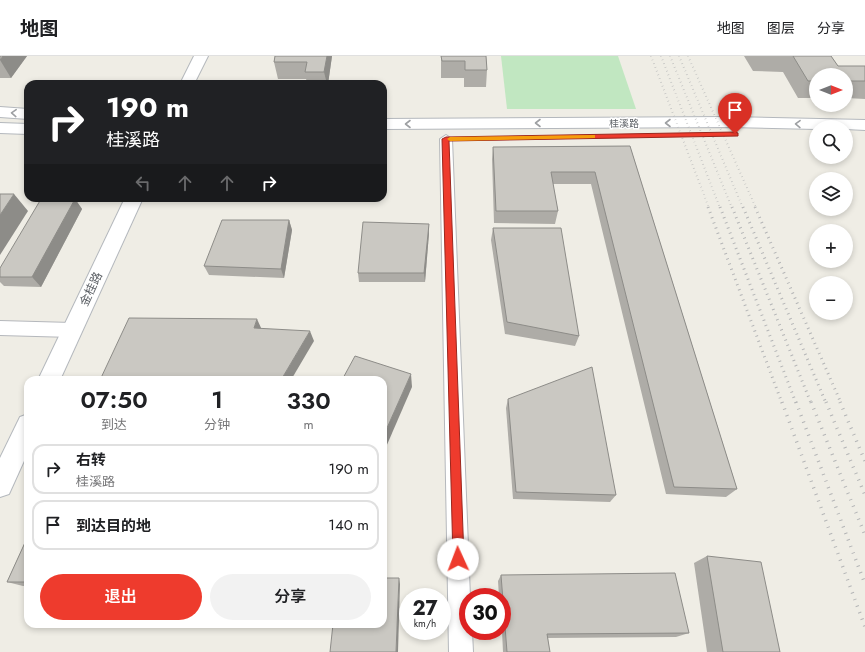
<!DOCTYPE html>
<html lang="zh">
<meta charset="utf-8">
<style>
:root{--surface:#fff;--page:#f2f2f2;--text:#202124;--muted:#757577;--line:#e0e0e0;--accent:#ee3b2d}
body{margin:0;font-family:Jost,"Noto Sans SC",sans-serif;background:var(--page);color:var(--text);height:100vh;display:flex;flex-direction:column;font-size:15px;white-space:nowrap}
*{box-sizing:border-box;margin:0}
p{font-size:13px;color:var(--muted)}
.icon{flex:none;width:22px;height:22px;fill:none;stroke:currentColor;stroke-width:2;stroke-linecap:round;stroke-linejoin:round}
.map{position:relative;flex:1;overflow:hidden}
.side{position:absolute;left:24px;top:320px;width:363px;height:252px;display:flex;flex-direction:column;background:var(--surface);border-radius:12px;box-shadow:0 2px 6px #0003}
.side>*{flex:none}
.banner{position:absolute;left:24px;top:24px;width:363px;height:122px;border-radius:12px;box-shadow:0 2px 6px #0003;background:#202124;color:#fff;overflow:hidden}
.needle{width:26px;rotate:90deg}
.buttons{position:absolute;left:809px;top:12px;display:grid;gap:8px}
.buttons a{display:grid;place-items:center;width:44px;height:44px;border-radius:50%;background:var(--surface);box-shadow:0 2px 6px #0003;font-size:20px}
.speed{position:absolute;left:399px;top:532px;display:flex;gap:8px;font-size:20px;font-weight:700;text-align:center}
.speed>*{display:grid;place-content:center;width:52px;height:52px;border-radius:50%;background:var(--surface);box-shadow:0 2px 6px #0003;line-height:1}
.speed small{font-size:10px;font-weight:400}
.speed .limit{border:6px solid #d22;background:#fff;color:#111}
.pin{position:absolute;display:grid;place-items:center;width:34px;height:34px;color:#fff;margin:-41px -17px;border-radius:50% 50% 50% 0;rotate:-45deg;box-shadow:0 0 4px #0007}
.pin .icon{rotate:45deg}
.me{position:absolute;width:44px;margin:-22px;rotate:358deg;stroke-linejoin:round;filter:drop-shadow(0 0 3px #0008)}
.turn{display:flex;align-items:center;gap:14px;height:84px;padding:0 16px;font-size:18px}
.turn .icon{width:52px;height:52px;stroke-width:2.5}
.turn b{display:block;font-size:28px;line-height:34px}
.lanes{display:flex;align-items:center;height:38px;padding:0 16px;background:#0003;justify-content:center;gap:20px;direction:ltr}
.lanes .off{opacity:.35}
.eta{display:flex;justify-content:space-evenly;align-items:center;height:68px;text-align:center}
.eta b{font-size:24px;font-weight:600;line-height:28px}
.primary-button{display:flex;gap:8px;margin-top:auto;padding:8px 16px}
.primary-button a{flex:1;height:46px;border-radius:24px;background:var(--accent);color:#fff;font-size:16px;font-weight:600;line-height:46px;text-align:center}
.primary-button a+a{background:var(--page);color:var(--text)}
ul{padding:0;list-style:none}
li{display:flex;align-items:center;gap:12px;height:50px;margin:0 8px 6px;padding:0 8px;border:2px solid var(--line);border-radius:12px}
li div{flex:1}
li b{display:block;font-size:15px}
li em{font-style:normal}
header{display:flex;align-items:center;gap:24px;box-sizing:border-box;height:56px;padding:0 20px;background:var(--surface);border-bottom:1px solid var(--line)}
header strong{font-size:19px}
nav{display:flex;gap:22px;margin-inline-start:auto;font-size:14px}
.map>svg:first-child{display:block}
.green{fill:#c1e7c1}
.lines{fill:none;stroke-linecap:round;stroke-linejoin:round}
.street-casing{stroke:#b5b8bc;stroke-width:2}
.secondary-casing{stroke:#b4b8bd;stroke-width:2}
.street{fill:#fff;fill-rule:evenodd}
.secondary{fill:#fff;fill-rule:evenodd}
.rail-far2{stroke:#b4b5b6;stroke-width:2;stroke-dasharray:0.5 3.5;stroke-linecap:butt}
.rail-far1{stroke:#b4b5b6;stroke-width:3;stroke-dasharray:1 4.5;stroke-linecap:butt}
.rail{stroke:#b4b5b6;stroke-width:3.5;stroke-dasharray:1 6;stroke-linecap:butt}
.wall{fill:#aeaca7}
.shaded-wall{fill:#8d8c88}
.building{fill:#cac8c2;stroke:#8d8c88}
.oneway{stroke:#9ea0a3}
.route{fill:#ee3b2d;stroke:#9b261d}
.slow{fill:#f59e0b}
.labels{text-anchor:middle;stroke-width:3;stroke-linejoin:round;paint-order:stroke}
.far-street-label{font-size:10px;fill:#5d6166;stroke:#fff}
.street-label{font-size:12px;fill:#5d6166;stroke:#fff}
</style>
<header>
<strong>地图</strong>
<nav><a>地图</a><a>图层</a><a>分享</a></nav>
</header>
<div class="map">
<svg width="865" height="596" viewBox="0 0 865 596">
<rect width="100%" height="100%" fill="#efede5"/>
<polygon class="green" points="501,0 618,0 636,53 507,53"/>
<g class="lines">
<defs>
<g id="street">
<polygon points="446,79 452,83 470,541 468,541 468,575 472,575 473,596 449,596 440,83"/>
<polygon points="0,265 72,267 78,269 80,274 78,279 72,281 0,279"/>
</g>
<g id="secondary">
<polygon points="194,0 208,0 194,28 180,28"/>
<polygon points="0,51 28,53 28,63 0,61"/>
<polygon points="730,61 865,64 865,74 846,73 846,71 816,71 816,73 730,71 383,73 383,63"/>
<polygon points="0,67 28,68 28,78 0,77"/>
<polygon points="125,142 143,142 60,324 38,324"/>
<polygon points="28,358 28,396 9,438 0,441 0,402 20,361"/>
</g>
</defs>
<use href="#street" class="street-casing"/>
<use href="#secondary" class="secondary-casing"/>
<use href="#street" class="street"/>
<use href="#secondary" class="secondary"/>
<g class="rail-far2">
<polyline points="651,0 709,152"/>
<polyline points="661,0 720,152"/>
<polyline points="670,0 732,152"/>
<polyline points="679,0 743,152"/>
<polyline points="688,0 756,152"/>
</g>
<g class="rail-far1">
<polyline points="708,151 782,347"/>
<polyline points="720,151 796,347"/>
<polyline points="732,151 811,347"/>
<polyline points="743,151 826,347"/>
<polyline points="755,151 841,347"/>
</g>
<g class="rail">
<polyline points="782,346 865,571"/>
<polyline points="796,346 865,528"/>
<polyline points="811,346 865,479"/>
<polyline points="826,346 865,439"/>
<polyline points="840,346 865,405"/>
</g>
</g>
<g class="wall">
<polygon points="0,0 27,0 11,22 0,22"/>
<polygon points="275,0 332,0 328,28 308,28 306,23 278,23 274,6"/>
<polygon points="441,0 486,0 487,14 486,31 464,31 464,22 441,22"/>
<polygon points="744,0 831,0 838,10 865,10 865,43 846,42 846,19 816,19 816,42 798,42 783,16 753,15"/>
<polygon points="630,90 737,433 726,441 666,438 591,128 553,128 558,155 555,168 494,167 492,103 493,91"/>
<polygon points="75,143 82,153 41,231 4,230 0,226 0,212"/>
<polygon points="289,164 292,174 284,222 209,219 204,210"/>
<polygon points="429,168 429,177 425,226 359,226 358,217"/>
<polygon points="493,172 579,280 575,290 505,278 491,184"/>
<polygon points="508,343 616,439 610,446 513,443 506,352"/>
<polygon points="28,480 28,530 23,530 7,526"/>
<polygon points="707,500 780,596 707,596 694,507"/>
<polygon points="501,519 689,577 676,581 548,582 549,596 503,596 502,575 502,541 499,541 498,525"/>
</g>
<g class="shaded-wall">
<polygon points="3,0 27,0 11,22 0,4"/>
<polygon points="327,0 332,0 328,28 327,28 324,16"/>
<polygon points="14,138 28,155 0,199 0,159"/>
<polygon points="75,143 82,153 41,231 32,221"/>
<polygon points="289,164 292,174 284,222 281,213"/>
<polygon points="429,168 429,177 425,226 424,217"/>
<polygon points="257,263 262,274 254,272"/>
<polygon points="310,275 314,285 291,324 281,324"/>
<polygon points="411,318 412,331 383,398 383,381"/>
<polygon points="399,522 400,528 398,596 396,596"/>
</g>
<g class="building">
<polygon points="0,0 3,0 0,4"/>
<polygon points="275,0 327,0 324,16 305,16 307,6 274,6"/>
<polygon points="441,0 486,0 487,14 465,14 465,5 442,5"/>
<polygon points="793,0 831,0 838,10 865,10 865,25 846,25 846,19 816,19 816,25 808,25"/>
<polygon points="630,90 737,433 674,431 595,116 551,116 558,155 496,155 493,91"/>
<polygon points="0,138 14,138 0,159"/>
<polygon points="41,143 75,143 32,221 0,221 0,212"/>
<polygon points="222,164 289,164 281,213 204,210"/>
<polygon points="363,166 429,168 424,217 358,217"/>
<polygon points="493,172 561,172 579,280 507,266"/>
<polygon points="129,262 257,263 254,272 310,275 281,324 100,324"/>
<polygon points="355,300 411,318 383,381 383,324 342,324"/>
<polygon points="592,311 616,439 516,436 508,343"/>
<polygon points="28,480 28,526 7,526"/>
<polygon points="707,500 761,506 780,596 723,596"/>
<polygon points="675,517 689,577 547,578 550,596 507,596 501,519"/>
<polygon points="383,522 399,522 396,596 330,596 333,568 383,568"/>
</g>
<defs><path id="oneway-chevron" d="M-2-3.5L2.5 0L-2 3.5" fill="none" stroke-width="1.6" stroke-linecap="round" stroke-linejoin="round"/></defs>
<g class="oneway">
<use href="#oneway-chevron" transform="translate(14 57) rotate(-177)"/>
<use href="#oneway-chevron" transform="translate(538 67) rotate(180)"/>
<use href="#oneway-chevron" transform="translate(668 67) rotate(180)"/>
<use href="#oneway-chevron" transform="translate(408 68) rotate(180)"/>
<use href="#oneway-chevron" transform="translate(798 68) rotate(-179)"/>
</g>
<polygon class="route" points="735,76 738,77 738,80 449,85 464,503 462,507 458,508 454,507 453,503 442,83 446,81"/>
<polygon class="slow" points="592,79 595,79 595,82 450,85 447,83 450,81"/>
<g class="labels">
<g class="far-street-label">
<text x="624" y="71">桂溪路</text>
</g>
<g class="street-label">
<text transform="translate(91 233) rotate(-65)" y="4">金桂路</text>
</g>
</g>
</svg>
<div class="buttons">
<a><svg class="needle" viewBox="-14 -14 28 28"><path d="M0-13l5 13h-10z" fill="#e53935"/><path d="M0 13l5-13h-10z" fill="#757577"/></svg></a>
<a><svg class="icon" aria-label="search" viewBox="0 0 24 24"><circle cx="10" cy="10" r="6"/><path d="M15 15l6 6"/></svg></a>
<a><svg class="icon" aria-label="layers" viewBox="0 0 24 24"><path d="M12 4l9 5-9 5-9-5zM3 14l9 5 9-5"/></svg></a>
<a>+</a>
<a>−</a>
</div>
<div class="speed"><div>27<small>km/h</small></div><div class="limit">30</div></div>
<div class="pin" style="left:735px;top:78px;background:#d93025"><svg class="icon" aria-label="arrive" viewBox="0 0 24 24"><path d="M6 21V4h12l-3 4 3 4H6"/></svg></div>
<svg class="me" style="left:458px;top:503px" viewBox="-20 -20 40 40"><circle r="19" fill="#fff"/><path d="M0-13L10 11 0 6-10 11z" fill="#ee3b2d"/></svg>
<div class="banner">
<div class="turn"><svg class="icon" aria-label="right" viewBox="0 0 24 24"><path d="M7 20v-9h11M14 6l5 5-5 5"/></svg><div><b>190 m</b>桂溪路</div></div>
<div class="lanes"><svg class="icon off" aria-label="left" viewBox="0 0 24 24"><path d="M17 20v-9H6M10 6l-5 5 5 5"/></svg><svg class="icon off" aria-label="ahead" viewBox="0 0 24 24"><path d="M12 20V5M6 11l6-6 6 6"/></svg><svg class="icon off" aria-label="ahead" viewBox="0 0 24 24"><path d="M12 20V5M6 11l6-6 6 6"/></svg><svg class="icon" aria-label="right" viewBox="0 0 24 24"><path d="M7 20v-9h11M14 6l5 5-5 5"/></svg></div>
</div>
<section class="side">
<div class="eta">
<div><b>07:50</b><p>到达</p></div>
<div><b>1</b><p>分钟</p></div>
<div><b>330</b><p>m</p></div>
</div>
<ul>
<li><svg class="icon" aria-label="right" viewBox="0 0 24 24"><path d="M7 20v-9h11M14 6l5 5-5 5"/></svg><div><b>右转</b><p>桂溪路</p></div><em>190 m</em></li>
<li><svg class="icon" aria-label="arrive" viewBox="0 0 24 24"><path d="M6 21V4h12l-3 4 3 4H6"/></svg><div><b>到达目的地</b></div><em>140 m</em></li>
</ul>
<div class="primary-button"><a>退出</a><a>分享</a></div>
</section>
</div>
